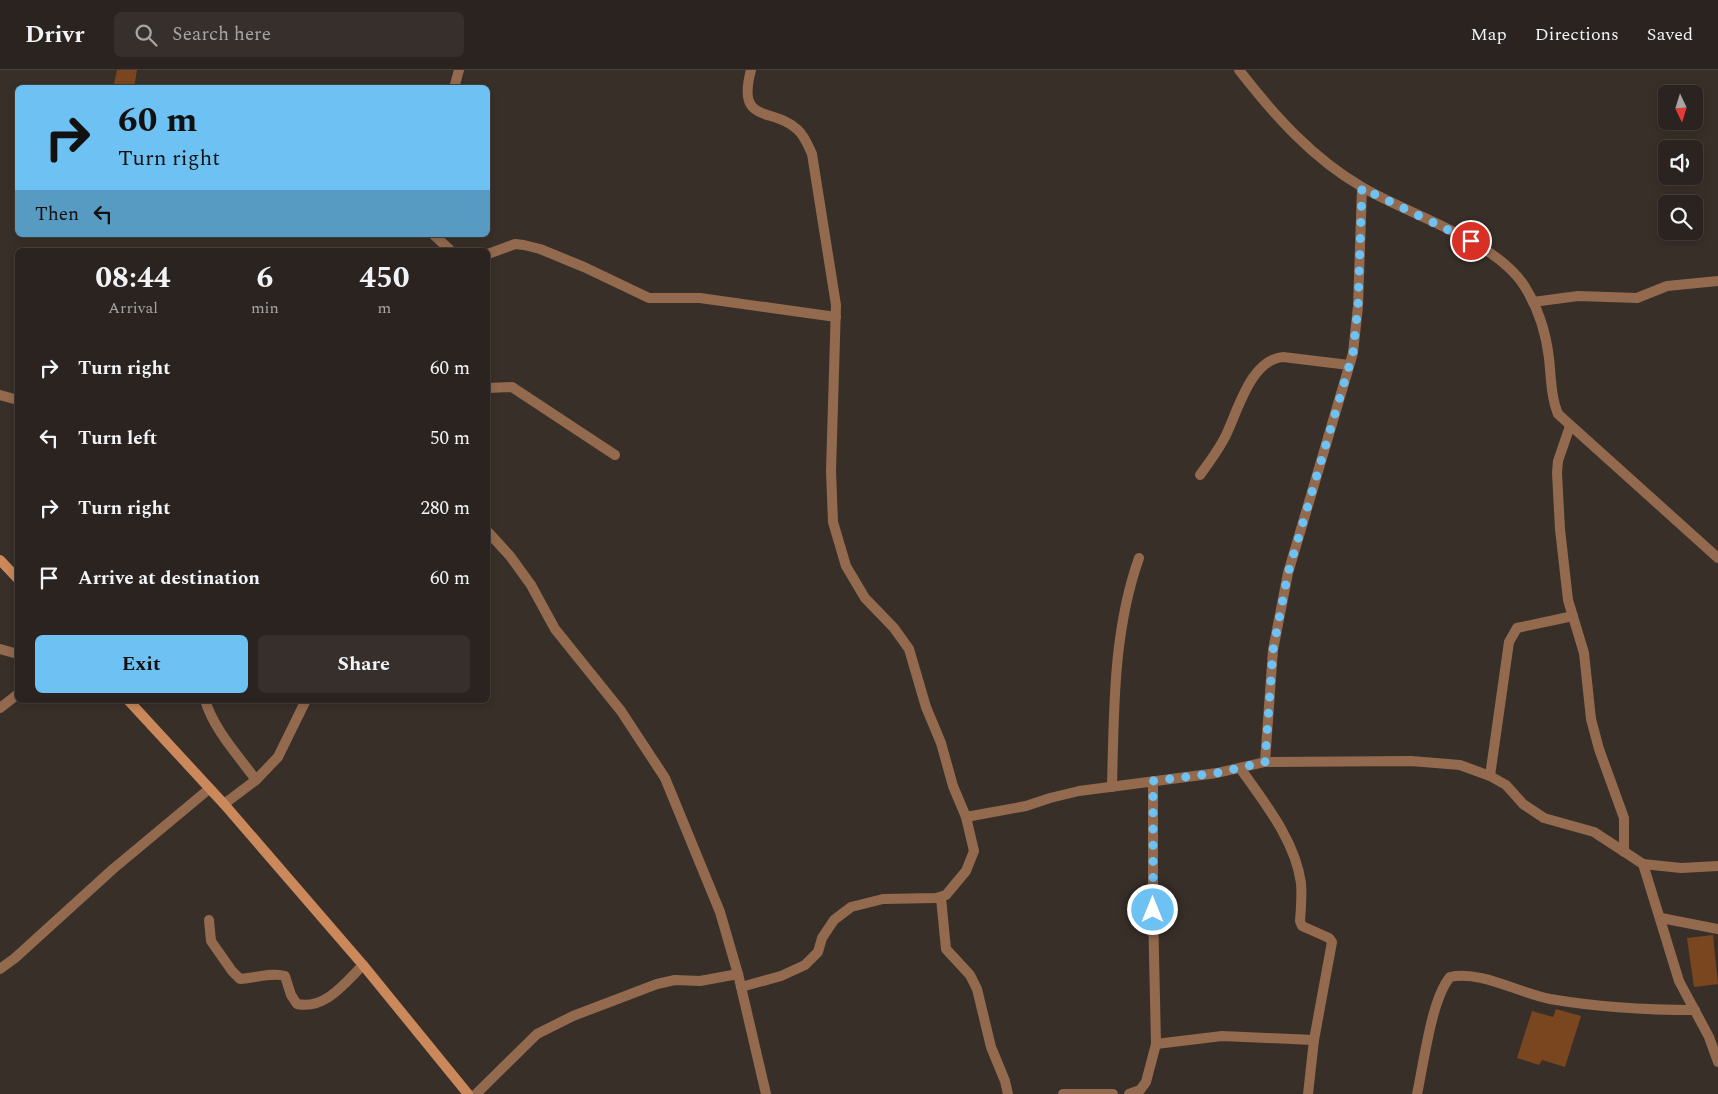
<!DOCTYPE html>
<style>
:root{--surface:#2b231f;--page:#372f2c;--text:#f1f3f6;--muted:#a6a4a4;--line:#47403d;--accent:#6dc2f3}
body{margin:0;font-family:Spectral,serif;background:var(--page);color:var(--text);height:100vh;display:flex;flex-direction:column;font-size:19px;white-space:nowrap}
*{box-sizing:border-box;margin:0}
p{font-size:16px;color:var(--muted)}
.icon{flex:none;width:28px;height:28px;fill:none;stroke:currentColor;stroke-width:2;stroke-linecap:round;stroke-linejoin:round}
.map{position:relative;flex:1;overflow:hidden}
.panel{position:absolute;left:15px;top:178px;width:475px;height:455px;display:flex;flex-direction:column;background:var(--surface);border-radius:8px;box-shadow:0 2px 8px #0003,0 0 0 1px var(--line)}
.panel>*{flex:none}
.top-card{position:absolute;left:15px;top:15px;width:475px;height:152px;border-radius:8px;box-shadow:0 2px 8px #0003,0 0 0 1px var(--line);background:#6dc2f3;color:#111;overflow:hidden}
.needle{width:32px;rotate:176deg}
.buttons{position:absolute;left:1658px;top:15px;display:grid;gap:10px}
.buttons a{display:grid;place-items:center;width:45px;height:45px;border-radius:8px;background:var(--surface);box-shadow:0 2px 8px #0003,0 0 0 1px var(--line);font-size:25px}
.pin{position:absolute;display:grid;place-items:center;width:42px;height:42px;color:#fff;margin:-21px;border:2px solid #fff;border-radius:50%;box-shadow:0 1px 5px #0007}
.me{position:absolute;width:55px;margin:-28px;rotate:0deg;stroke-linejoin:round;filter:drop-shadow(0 0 4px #0008)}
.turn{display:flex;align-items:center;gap:18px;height:105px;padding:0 20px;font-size:22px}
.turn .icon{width:65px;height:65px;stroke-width:2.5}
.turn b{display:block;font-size:35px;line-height:42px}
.then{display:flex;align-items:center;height:48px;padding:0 20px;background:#0003;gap:10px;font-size:19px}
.eta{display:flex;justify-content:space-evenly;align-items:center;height:85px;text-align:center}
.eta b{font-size:30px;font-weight:700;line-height:35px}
.button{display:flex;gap:10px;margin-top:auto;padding:10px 20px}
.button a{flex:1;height:58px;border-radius:8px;background:var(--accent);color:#111;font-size:20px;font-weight:700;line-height:58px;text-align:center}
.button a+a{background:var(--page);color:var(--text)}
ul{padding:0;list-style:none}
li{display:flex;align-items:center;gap:15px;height:70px;padding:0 20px}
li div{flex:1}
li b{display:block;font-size:19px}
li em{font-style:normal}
header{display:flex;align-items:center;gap:30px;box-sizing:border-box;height:70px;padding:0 25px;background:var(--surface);border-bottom:1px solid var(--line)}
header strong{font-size:24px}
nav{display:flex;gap:28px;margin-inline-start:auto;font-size:18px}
.search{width:350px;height:45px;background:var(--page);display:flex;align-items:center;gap:12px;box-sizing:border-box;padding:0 18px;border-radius:8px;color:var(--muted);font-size:19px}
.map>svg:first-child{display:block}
.building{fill:#7a461f}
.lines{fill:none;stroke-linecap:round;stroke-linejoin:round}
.street{stroke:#936a4e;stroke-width:10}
.secondary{stroke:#ca885b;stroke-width:10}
.route{stroke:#6dc2f3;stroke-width:9;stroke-dasharray:0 16.2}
</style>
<header>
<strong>Drivr</strong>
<div class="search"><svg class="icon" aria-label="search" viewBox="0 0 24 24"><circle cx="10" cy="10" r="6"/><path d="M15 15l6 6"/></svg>Search here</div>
<nav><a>Map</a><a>Directions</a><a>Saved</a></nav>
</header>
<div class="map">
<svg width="1718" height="1024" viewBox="0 0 1718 1024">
<rect width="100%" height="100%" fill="#392f29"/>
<g class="building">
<polygon points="117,0 137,0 134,18 113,18"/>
<polygon points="1713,865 1718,914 1694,917 1687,868"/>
<polygon points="1556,939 1581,946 1565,997 1542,990 1539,995 1517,988 1532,941 1553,947"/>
</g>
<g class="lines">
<g class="street">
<path d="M1239,0C1274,45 1312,88 1362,117C1409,145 1496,170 1525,217C1538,238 1546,263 1549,288C1551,307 1551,327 1558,344L1718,488"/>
<polyline points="454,18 459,0"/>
<polyline points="434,165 450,180"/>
<polyline points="488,184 515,174 524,175 540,179 584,197 649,228 700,228 836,247"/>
<polyline points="1533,232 1578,226 1637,228 1667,216 1718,211"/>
<polyline points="488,318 512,317 615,385"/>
<polyline points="0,325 18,330"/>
<polyline points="1570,356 1558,391 1557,403 1560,459 1568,530 1584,583 1591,649 1599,679 1624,748 1624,782"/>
<path d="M1200,405C1208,394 1217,382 1224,369C1237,345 1249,290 1283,287L1349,295"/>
<polyline points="488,462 510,486 531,515 555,559 621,641 665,708 720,842 738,904 766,1024"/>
<polyline points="0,579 18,584"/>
<path d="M205,630C214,660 238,685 256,710"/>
<polyline points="0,638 18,624"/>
<polyline points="1265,692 1273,580 1288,503 1353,283 1358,236 1362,118"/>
<path d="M1240,698C1264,732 1295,770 1301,813C1302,825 1301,839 1300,851L1302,856L1329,868L1332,872L1314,970L1308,1024"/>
<polyline points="1490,706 1509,572 1517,558 1573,546"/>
<path d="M1112,717C1114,640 1113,561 1139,488"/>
<polyline points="224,734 256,710 278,687 306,630"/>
<polyline points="966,747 1026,736 1050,728 1079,721 1217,703 1265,692 1411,691 1460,695 1490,706 1506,715 1523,734 1544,748 1594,762 1643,794 1681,798 1718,796"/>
<polyline points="1643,794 1679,911 1709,967 1718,992"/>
<polyline points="941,828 946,879 970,905 977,919 991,977 1005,1011 1008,1024"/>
<polyline points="1661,848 1718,859"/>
<path d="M209,850L211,871L232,901L240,909C254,908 273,902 285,906L291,925L297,934C325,940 345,913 363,895"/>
<polyline points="0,899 15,888 113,799 209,719"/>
<path d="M741,917L781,906L805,895L818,882L822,868L834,850L851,837L883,829L936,828L946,825L966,801L974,781L966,747L953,716L941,673L926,637L909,579L894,558L865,528L846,496L833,452L831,401L836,235L812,84C808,75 805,67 798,60C773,36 736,56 751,0"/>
<polyline points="1156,974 1222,966 1314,970"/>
<polyline points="476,1024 537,964 573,946 657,914 675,910 700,911 738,904"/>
<polyline points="1063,1024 1113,1024"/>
<polyline points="1129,1024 1140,1020 1146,1012 1156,974 1153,840 1153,711"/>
<path d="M1417,1024C1424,993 1431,930 1450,907C1480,900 1519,923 1550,929C1597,937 1647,940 1695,940"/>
</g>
<g class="secondary">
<polyline points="0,490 18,509"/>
<polyline points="128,630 224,734 363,895 468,1024"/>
</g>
</g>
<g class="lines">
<polyline class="route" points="1153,840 1153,711 1217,703 1265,692 1273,580 1288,503 1353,283 1358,236 1362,118 1471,171"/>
</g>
</svg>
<div class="buttons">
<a><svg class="needle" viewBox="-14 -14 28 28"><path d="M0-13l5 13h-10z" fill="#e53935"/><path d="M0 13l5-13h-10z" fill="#a6a4a4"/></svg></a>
<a><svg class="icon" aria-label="sound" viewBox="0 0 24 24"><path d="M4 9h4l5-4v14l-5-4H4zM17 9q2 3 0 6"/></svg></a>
<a><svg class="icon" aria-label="search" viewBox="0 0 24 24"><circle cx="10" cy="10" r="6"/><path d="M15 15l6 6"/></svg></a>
</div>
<div class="pin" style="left:1471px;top:171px;background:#d93025"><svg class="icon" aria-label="arrive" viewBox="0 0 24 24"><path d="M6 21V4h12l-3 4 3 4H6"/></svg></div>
<svg class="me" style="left:1153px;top:840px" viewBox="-20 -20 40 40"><circle r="17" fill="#6dc2f3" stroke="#fff" stroke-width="3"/><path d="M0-11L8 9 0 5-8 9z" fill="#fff"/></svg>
<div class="top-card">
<div class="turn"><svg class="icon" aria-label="right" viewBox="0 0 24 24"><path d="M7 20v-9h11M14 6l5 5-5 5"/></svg><div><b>60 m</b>Turn right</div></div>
<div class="then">Then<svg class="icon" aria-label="left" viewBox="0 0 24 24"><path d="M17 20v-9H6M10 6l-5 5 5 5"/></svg></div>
</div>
<section class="panel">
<div class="eta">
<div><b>08:44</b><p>Arrival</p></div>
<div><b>6</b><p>min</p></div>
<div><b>450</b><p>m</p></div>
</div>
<ul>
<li><svg class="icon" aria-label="right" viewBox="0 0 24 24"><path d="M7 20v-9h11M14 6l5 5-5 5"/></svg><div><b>Turn right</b></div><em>60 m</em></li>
<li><svg class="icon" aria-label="left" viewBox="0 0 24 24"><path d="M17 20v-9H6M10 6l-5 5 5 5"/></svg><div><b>Turn left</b></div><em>50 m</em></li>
<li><svg class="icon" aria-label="right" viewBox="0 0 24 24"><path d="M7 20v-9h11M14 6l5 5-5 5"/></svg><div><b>Turn right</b></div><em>280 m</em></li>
<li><svg class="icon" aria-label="arrive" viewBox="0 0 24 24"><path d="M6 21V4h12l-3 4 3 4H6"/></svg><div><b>Arrive at destination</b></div><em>60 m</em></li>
</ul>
<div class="button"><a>Exit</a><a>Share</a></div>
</section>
</div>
